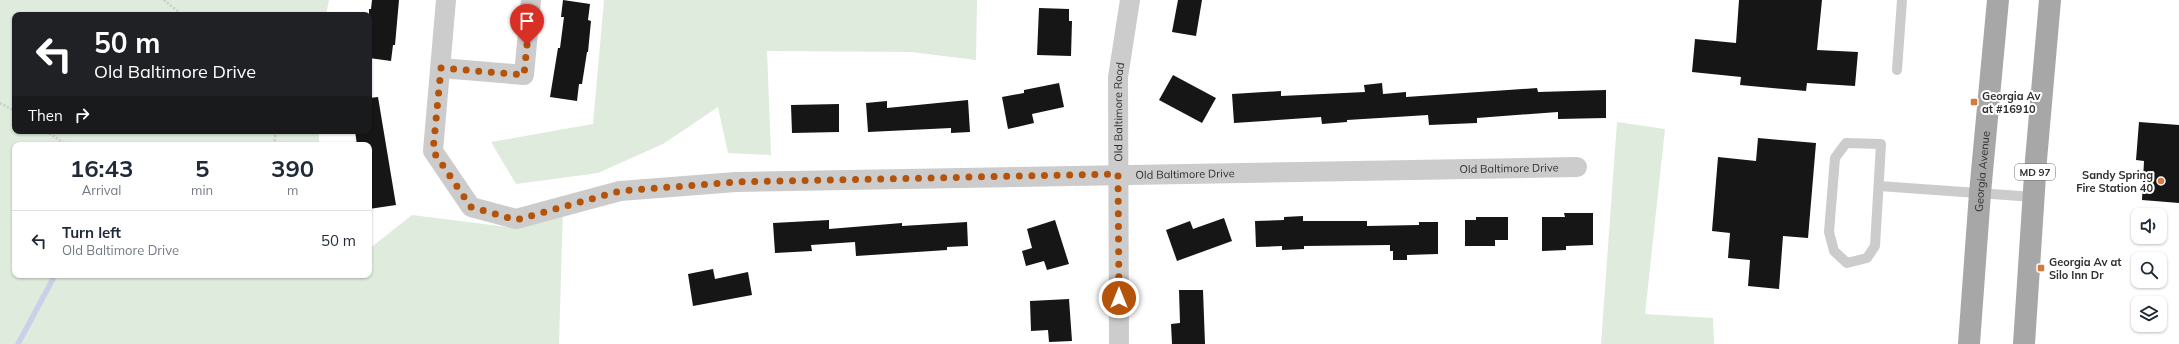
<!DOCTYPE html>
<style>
:root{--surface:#fff;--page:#f6f6f7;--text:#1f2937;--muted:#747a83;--line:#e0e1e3}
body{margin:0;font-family:Mulish,sans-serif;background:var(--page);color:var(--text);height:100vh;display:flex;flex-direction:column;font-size:15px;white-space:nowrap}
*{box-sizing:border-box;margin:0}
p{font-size:13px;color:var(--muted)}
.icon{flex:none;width:22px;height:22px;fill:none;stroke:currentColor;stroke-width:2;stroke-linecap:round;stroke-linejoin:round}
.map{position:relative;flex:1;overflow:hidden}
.panel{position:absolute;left:12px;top:142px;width:360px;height:136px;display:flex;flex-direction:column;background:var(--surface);border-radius:8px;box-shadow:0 1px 3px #0004}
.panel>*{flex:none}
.hud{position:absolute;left:12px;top:12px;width:360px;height:122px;border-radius:8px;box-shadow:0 1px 3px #0004;background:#202124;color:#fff;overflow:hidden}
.fabs{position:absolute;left:2131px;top:208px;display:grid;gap:8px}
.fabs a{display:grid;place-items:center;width:36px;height:36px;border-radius:8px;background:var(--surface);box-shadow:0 1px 3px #0004;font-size:20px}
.pin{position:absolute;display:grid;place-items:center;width:34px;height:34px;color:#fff;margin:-41px -17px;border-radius:50% 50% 50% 0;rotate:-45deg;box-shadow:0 0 4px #0007}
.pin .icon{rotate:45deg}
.me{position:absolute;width:44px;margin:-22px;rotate:0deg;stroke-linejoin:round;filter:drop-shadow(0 0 3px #0008)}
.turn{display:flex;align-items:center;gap:14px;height:84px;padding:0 16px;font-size:18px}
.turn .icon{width:52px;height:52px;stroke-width:2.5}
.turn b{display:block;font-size:28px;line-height:34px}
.then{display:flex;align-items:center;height:38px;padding:0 16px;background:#0003;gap:8px;font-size:15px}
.eta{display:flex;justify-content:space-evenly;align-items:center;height:68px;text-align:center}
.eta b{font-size:24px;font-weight:700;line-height:28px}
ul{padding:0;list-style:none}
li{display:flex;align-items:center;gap:12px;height:60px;padding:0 16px;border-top:1px solid var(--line)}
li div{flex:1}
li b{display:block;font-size:15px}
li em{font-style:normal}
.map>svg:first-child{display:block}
.green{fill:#dfebdd}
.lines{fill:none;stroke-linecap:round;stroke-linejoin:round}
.stream{stroke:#cbd0e9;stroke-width:5.5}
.building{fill:#161616}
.path{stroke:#ccc;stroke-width:2.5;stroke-dasharray:2 2;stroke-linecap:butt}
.service{stroke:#ccc;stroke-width:10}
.minor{stroke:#ccc;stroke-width:20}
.primary{stroke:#a7a7a7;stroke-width:22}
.route{stroke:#b45309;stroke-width:7;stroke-dasharray:0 12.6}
.poi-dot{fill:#d7783f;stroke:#fff;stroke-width:1.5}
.labels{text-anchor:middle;stroke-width:4;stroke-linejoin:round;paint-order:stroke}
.shield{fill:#fff;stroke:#6d6d6d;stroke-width:1}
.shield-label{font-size:10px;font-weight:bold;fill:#2f2f2f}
.poi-label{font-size:11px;font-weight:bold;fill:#2f2f2f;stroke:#fff;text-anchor:start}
.street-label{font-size:11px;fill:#2f2f2f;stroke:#fff}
</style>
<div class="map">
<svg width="2179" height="344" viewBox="0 0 2179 344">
<rect width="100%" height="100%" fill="#fff"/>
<g class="green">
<polygon points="0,0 329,0 326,15 15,15 15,131 319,131 319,145 15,145 15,275 369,275 369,249 412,215 516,228 563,206 559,344 0,344"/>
<polygon points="604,0 977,0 976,60 911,52 767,51 771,155 728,153 718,107 663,144 598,173 516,184 491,142 593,124"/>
<polygon points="1617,122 1665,129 1645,314 1713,318 1714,344 1601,344"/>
</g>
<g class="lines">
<polyline class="stream" points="18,344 55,275"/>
</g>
<g class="building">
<polygon points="372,0 399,0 395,45 393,45 391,61 369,58 369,9 371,9"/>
<polygon points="563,0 590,4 588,20 591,21 588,52 587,52 582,84 579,84 577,101 550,97 558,48 560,48 564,17 561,17"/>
<polygon points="1178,0 1202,0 1196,36 1172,32"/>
<polygon points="1739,0 1822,0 1817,50 1858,52 1855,86 1807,83 1806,91 1740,85 1741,77 1692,72 1695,39 1736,43"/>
<polygon points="1039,8 1069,9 1069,21 1072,21 1071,56 1037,55"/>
<polygon points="1173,75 1216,98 1202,123 1159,100"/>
<polygon points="1059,83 1064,107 1032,114 1034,123 1008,129 1002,97 1024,93 1024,90"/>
<polygon points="1382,83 1383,94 1406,92 1406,97 1537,88 1538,92 1606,90 1606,118 1558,119 1558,112 1477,118 1477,123 1429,125 1428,115 1347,120 1347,122 1322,124 1321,117 1234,123 1232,94 1281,91 1281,96 1365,92 1364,85"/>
<polygon points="378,97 396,205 369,209 369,145 357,145 355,131 369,131 369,98"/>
<polygon points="968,100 970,132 951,133 951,128 868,132 866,103 887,101 887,108"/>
<polygon points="839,104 839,132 792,133 791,105"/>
<polygon points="2139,122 2179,125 2179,203 2142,200 2144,161 2136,160"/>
<polygon points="1758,138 1816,143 1808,238 1783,236 1779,289 1748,286 1750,260 1728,258 1730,233 1712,231 1718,157 1756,161"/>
<polygon points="1564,213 1593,213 1593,245 1566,246 1566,250 1542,251 1542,217 1565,217"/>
<polygon points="1303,216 1303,221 1367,221 1367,226 1419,225 1419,222 1438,222 1438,254 1407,255 1407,260 1393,260 1393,251 1390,251 1390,245 1304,246 1304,249 1282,250 1282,246 1256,247 1255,221 1284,220 1284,217"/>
<polygon points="1476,217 1508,217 1508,240 1495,240 1495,246 1465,246 1465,220 1476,220"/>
<polygon points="1224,218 1232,241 1177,261 1166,230 1190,221 1193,229"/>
<polygon points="829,220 829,229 902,223 902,226 967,222 968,246 947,247 947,250 856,256 855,242 811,245 812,251 775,253 773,223"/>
<polygon points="1055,220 1069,264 1047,270 1044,261 1026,266 1022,251 1032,248 1027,229"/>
<polygon points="713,269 715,279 748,272 752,295 693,306 688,274"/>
<polygon points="1179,290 1203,290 1205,344 1172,344 1171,324 1180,323"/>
<polygon points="1069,299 1072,341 1049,342 1048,330 1031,331 1030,301"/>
</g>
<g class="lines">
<g class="path">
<polyline points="164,0 182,15"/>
<polyline points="0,103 15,111"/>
<polyline points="46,131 67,145"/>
<polyline points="274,145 276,131"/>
</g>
<g class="service">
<polyline points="1897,70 1902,0"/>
<polygon points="1846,143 1881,144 1875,246 1867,258 1847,263 1834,251 1829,232 1835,158"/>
<polyline points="1879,186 2034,197"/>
</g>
<g class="minor">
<path id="s1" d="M446,0L433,151L471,207L516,219L620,191L736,182L1577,167"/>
<polyline points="441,68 524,75 531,0"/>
<path id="s2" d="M1119,344L1118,77L1130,0"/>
</g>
<g class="primary">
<path id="s3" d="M1969,344L1980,193L1998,0"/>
<polyline points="2024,344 2036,160 2050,0"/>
</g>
</g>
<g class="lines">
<polyline class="route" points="527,45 524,75 441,68 433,151 471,207 516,220 620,191 736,182 1118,174 1119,298"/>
</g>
<g class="poi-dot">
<rect x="1970" y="98" width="8" height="8" rx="2"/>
<circle cx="2161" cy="181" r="4"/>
<rect x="2037" y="264" width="8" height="8" rx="2"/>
</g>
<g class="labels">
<rect class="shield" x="2015" y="164" width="40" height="16" rx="3"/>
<g class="shield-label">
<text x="2035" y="176">MD 97</text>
</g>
<g class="poi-label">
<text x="1982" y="100">Georgia Av<tspan x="1982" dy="13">at #16910</tspan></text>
<text x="2153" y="179" text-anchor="end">Sandy Spring<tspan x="2153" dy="13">Fire Station 40</tspan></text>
<text x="2049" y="266">Georgia Av at<tspan x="2049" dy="13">Silo Inn Dr</tspan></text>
</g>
<g class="street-label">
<text dy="4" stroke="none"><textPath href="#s2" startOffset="232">Old Baltimore Road</textPath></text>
<text dy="4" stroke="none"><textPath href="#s1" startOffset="1263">Old Baltimore Drive</textPath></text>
<text dy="4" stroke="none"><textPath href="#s3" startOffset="173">Georgia Avenue</textPath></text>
<text dy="4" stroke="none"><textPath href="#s1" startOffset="939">Old Baltimore Drive</textPath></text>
</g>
</g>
</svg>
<div class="fabs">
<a><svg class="icon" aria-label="sound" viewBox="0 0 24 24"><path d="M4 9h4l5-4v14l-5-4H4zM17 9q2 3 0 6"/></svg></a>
<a><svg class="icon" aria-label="search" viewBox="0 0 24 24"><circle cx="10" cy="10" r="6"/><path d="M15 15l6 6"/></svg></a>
<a><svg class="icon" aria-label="layers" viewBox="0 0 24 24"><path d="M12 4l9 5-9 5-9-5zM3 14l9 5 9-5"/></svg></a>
</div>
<div class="pin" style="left:527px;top:45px;background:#d93025"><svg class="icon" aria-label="arrive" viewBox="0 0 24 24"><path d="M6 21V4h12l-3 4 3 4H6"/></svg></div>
<svg class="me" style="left:1119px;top:298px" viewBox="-20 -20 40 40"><circle r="17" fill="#b45309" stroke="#fff" stroke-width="3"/><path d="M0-11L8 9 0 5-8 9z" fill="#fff"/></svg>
<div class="hud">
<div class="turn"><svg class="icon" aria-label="left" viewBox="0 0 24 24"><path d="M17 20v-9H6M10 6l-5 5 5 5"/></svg><div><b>50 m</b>Old Baltimore Drive</div></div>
<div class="then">Then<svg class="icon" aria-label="right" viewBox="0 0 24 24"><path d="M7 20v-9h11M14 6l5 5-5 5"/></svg></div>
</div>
<section class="panel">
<div class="eta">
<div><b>16:43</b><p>Arrival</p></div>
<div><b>5</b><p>min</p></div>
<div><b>390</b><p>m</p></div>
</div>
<ul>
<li><svg class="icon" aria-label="left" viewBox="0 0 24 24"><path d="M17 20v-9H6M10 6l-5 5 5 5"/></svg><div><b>Turn left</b><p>Old Baltimore Drive</p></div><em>50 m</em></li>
</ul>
</section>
</div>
